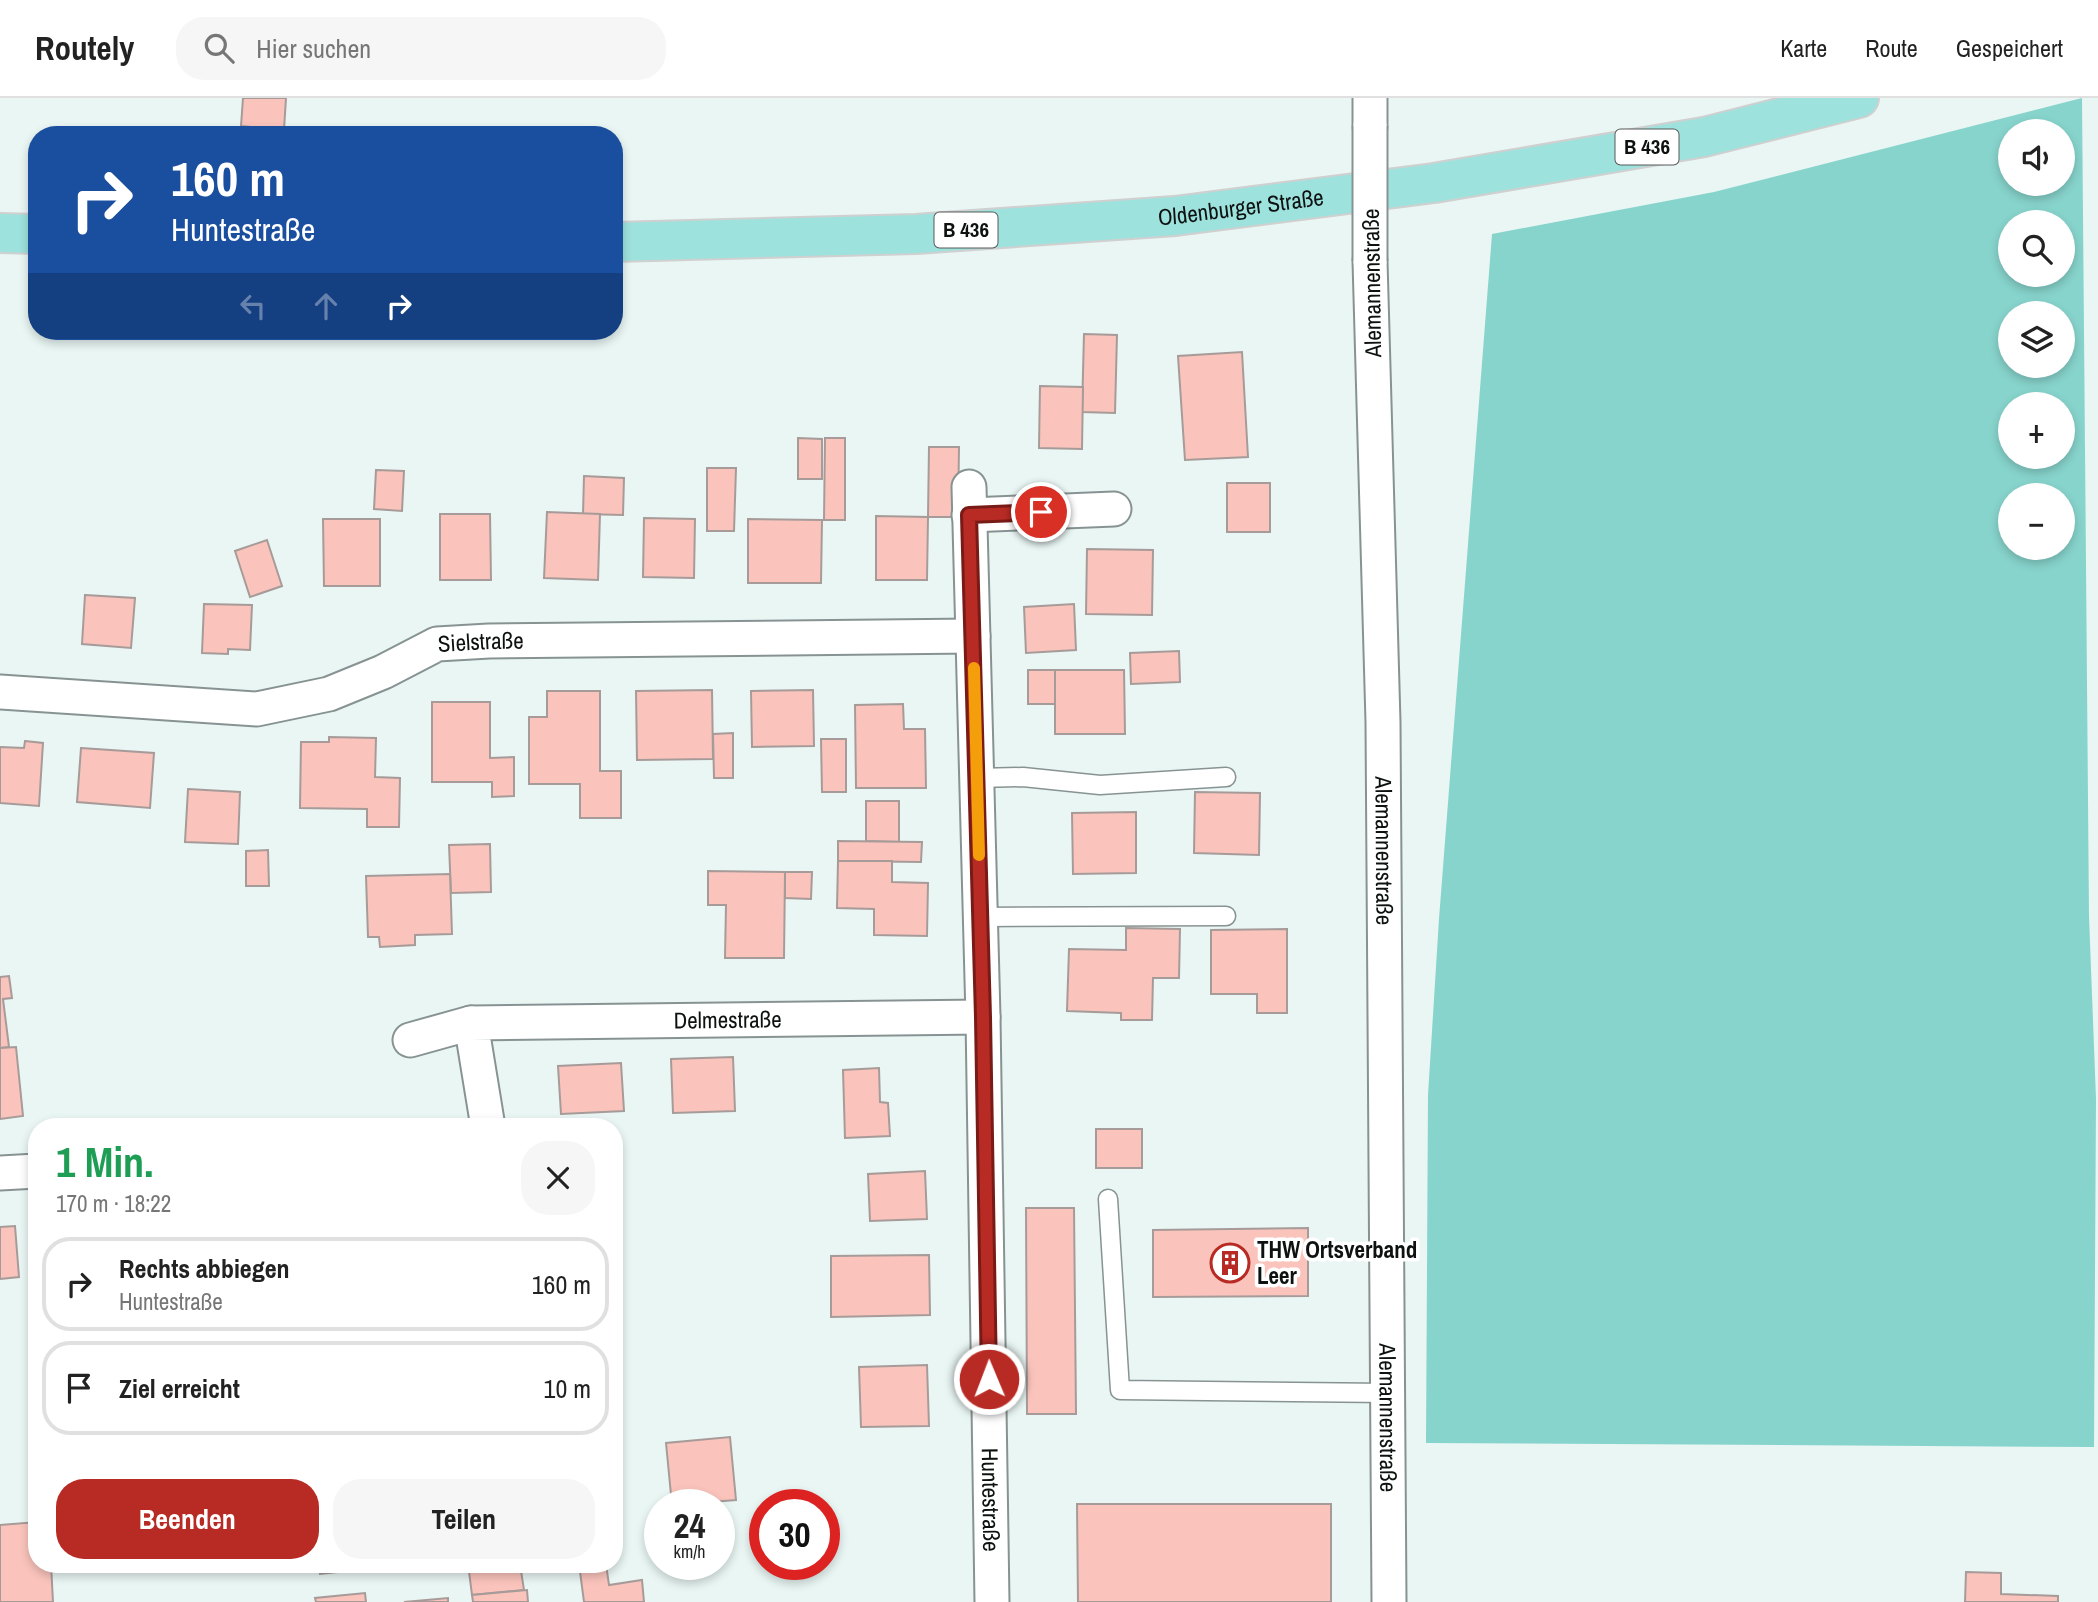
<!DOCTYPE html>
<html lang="de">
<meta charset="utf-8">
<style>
:root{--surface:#fff;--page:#f6f6f6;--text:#222;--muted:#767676;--line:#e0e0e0;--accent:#b82a24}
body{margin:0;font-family:"Archivo Narrow",sans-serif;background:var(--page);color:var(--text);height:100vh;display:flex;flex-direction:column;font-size:26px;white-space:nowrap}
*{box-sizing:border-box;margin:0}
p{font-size:23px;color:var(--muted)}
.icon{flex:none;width:38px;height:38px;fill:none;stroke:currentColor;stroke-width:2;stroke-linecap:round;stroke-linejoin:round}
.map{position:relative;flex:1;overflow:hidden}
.sheet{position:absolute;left:28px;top:1020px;width:595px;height:455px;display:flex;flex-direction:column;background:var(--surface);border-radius:28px;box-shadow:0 4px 10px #0003}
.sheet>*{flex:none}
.top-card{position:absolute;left:28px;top:28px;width:595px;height:214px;border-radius:28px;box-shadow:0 4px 10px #0003;background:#1a4fa0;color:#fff;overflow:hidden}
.buttons{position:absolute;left:1998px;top:21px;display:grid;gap:14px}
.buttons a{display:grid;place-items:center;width:77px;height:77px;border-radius:50%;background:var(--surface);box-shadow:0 4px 10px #0003;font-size:35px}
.speed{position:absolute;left:644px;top:1391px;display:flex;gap:14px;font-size:35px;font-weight:700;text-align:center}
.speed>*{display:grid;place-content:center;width:91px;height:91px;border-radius:50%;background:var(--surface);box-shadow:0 4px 10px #0003;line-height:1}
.speed small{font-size:18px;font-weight:400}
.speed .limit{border:10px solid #d22;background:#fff;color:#111}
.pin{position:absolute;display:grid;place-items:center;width:60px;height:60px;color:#fff;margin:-30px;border:4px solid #fff;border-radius:50%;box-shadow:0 2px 7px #0007}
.me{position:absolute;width:77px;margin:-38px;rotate:359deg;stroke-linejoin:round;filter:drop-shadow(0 0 5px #0008)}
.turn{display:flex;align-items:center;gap:24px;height:147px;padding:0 28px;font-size:32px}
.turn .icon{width:91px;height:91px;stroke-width:2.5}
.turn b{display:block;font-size:49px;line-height:60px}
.lanes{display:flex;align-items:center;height:66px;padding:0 28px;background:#0003;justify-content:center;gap:35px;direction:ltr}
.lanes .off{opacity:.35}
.round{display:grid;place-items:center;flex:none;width:74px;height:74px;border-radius:28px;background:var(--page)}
.overview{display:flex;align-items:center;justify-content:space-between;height:119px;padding:0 28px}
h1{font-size:42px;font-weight:700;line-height:52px;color:#1e9e55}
.primary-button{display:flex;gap:14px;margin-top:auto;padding:14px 28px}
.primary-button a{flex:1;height:80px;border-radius:28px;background:var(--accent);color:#fff;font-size:28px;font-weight:700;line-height:80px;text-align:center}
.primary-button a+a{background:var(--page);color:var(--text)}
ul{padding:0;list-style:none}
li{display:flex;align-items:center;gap:21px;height:94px;margin:0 14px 10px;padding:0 14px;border:4px solid var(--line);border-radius:28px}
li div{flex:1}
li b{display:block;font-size:26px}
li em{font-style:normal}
header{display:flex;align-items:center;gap:42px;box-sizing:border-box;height:98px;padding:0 35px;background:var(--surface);border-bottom:2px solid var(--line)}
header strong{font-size:33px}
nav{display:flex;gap:38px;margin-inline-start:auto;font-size:24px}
.search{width:490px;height:63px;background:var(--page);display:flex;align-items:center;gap:18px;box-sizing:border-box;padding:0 24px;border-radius:28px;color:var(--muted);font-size:26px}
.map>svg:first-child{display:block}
.green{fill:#87d4cc;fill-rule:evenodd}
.building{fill:#fac4bc;stroke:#a79b99;stroke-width:2}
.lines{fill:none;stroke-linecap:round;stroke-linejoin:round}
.service-casing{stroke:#879392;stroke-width:21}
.minor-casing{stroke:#879392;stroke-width:37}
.primary-casing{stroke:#cfd0cf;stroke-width:42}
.service{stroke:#fff;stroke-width:18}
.minor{stroke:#fff;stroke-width:33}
.primary{stroke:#9ee2dd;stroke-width:38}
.minor-bridge-casing{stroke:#879392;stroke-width:37;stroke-linecap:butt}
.minor-bridge{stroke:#fff;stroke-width:33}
.route-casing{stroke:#781b17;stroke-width:18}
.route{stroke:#b82a24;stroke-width:12}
.slow{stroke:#f59e0b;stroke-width:12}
.labels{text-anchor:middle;stroke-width:7;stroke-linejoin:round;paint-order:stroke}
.shield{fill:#fff;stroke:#565958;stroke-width:2}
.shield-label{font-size:21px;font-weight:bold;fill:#0d1211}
.street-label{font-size:23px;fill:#0d1211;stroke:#fff}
.poi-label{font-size:23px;font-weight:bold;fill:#0d1211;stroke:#fff;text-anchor:start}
</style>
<header>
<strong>Routely</strong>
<div class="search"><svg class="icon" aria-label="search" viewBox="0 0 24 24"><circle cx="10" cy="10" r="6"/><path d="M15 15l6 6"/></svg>Hier suchen</div>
<nav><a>Karte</a><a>Route</a><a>Gespeichert</a></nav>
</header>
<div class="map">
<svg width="2098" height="1504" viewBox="0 0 2098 1504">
<rect width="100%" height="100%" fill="#e9f6f4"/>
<path class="green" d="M2082,0L2089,818L2096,1001L2094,1349L1426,1345L1428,997L1439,821L1492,136L1714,94ZM2011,33H2063V86H2011ZM2011,124H2063V177H2011ZM2011,215H2063V268H2011ZM2011,306H2063V359H2011ZM2011,397H2063V450H2011Z"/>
<g class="building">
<polygon points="243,0 286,0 284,32 241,28"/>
<polygon points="1084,236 1117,237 1115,315 1082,314"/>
<polygon points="1242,254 1248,359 1185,362 1178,258"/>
<polygon points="1040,288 1083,289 1082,351 1039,350"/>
<polygon points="798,340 822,341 822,381 798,381"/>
<polygon points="825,340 845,340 845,422 824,422"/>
<polygon points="929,349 959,349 958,419 928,419"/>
<polygon points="707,370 736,370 734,433 707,433"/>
<polygon points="376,372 404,373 402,413 374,411"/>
<polygon points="584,378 624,380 623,417 583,416"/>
<rect x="1227" y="385" width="43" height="49"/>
<polygon points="547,414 600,416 598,482 544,480"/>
<polygon points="440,416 490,416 491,482 440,482"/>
<polygon points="876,418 928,419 927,482 876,482"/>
<polygon points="644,420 695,421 694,480 643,479"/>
<polygon points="323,421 380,421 380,488 324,488"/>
<polygon points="748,421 822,422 821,485 748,485"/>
<polygon points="267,442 282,488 250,499 235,453"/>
<polygon points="1087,451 1153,452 1152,517 1086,516"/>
<polygon points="85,497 135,500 131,550 82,546"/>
<polygon points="204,506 252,507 250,552 228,551 228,556 202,555"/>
<polygon points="1074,506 1076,552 1026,555 1024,509"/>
<polygon points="1179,553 1180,584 1131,586 1130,555"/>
<rect x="1028" y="572" width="27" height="34"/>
<polygon points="1055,572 1124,572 1125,636 1055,636"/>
<polygon points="712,592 713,661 637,662 636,593"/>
<polygon points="813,592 814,648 752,649 751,593"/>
<polygon points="547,593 600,593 600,673 621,673 621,720 580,720 580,686 529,686 529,619 547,619"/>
<polygon points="432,604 490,604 490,660 514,659 514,698 492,699 492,684 432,684"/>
<polygon points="903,606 904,631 925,631 926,690 856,690 855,607"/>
<polygon points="733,635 733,680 714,680 713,636"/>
<polygon points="329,639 376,640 375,679 400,680 399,729 367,729 367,711 300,710 301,644 329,644"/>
<polygon points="821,641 846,641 846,694 822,694"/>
<polygon points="25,643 43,645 39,708 0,705 0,649 24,650"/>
<polygon points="81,650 154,655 150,710 77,704"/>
<polygon points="188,691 240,694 238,746 185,744"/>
<polygon points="1195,694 1260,695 1259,757 1194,755"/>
<polygon points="866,703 899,703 899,744 866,743"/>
<polygon points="1136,714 1136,775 1073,776 1072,715"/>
<polygon points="838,743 922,744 921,764 838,763"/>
<polygon points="490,746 491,794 451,795 449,747"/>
<polygon points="268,752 269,788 246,788 246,753"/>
<polygon points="838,763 892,763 892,784 928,785 927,838 874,837 874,811 837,810"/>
<polygon points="708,773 785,774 784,860 725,860 726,807 708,807"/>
<polygon points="785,774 812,774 811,801 785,800"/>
<polygon points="450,776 452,836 415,837 415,847 380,849 379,839 368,839 366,778"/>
<polygon points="1126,830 1180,831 1179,880 1153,880 1152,922 1121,922 1121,915 1067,913 1069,851 1126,852"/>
<polygon points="1287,831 1287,915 1257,915 1257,896 1211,896 1211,832"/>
<polygon points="9,878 12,900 3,901 9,949 0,950 0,879"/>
<polygon points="16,949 23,1018 0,1021 0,950"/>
<polygon points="733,959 735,1013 673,1015 671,961"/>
<polygon points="621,965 624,1013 561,1016 558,968"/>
<polygon points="879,970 880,1004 888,1005 890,1038 845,1040 843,972"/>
<polygon points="444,1021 444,1029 378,1029 378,1022"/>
<rect x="1096" y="1031" width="46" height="39"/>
<polygon points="925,1073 927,1121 870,1123 868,1076"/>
<polygon points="1026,1110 1074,1110 1076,1316 1027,1316"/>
<polygon points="15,1128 19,1179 0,1181 0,1129"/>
<polygon points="1308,1130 1308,1198 1153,1199 1153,1132"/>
<polygon points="929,1157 930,1217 831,1219 831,1158"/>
<polygon points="927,1267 929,1328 861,1329 859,1269"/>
<polygon points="730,1339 736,1402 672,1407 666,1345"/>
<polygon points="1077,1406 1331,1406 1331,1504 1078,1504"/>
<polygon points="37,1424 37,1466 51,1466 53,1504 0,1504 0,1427"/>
<polygon points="319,1466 365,1466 365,1471 320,1476"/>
<polygon points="468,1466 520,1466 524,1492 472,1497"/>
<polygon points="579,1466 606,1466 609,1487 642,1482 644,1504 584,1504"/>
<polygon points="1966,1474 2001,1475 2001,1496 2058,1498 2058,1504 1965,1504"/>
<polygon points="527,1492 528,1504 473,1504 472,1497"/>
<polygon points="365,1495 366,1504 316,1504 315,1500"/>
<polygon points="448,1500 448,1504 404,1504"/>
</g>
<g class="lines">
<defs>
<g id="service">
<polyline points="977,680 1023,679 1100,687 1226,679"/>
<polyline points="980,819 1226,818"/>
<polyline points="1108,1101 1120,1292 1388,1295"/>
</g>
<g id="minor">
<polyline points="1370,28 1370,0"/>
<path id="s1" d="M1370,163L1383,624L1389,1504"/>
<path id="s2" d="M969,389L983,919L992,1504"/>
<polyline points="969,417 1114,411"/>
<path id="s3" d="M0,594L257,611L329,596L383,574L437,546L489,543L973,538"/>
<polyline points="410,942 471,925"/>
<path id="s4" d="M488,1029L471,925L983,919"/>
<polyline points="0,1075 37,1073"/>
</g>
<g id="primary">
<polyline points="0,135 37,136"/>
<path id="s5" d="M614,144L916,136L1175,118L1434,85L1704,39L1859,0"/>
</g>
</defs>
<use href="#service" class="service-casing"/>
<use href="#minor" class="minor-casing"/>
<use href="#primary" class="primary-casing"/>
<use href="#service" class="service"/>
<use href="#minor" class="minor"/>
<use href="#primary" class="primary"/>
<defs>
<polyline id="minor-bridge" points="1370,28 1370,163"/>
</defs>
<use href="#minor-bridge" class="minor-bridge-casing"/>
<use href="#minor-bridge" class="minor-bridge"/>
</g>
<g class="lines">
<defs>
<polyline id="route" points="989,1281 983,919 969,417 1041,414"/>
</defs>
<use href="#route" class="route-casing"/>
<use href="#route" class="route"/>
<polyline class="slow" points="974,570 979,757"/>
</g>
<defs>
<symbol id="building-ring" viewBox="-11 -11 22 22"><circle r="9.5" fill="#fff" stroke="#b82a24" stroke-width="1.5"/><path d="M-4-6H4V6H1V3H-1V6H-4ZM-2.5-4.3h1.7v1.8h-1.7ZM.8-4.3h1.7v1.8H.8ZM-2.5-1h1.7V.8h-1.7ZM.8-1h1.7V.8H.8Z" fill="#b82a24"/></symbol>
</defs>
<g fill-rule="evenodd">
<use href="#building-ring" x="1208" y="1143" width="44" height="44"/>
</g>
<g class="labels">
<g class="shield">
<rect x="1615.5" y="31.5" width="63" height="35" rx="5"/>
<rect x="934.5" y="114.5" width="63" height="35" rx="5"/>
</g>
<g class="shield-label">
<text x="1647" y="56">B 436</text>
<text x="966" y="139">B 436</text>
</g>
<g class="street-label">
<text dy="8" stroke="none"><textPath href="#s5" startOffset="628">Oldenburger Straße</textPath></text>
<text transform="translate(1372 185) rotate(-91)" y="8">Alemannenstraße</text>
<text dy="8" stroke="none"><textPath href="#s3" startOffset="494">Sielstraße</textPath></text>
<text dy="8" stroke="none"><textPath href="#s1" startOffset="590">Alemannenstraße</textPath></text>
<text dy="8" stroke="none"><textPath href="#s4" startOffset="362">Delmestraße</textPath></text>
<text dy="8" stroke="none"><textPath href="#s1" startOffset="1157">Alemannenstraße</textPath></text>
<text dy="8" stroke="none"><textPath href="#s2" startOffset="1013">Huntestraße</textPath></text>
</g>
<g class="poi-label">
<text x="1257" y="1160">THW Ortsverband<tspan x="1257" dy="26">Leer</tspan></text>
</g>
</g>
</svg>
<div class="buttons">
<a><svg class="icon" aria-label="sound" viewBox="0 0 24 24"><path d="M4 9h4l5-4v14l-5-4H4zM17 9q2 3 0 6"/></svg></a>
<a><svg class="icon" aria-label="search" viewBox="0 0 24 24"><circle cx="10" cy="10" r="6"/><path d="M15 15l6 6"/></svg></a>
<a><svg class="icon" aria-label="layers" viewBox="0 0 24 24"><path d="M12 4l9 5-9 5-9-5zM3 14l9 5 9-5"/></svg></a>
<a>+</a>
<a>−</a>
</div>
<div class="speed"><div>24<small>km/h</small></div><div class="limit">30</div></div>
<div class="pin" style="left:1041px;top:414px;background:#d93025"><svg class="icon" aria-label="arrive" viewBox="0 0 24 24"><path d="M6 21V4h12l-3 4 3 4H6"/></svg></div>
<svg class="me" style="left:989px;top:1281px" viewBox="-20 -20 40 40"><circle r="17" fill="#b82a24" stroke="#fff" stroke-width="3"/><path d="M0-11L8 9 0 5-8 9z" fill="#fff"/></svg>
<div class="top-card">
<div class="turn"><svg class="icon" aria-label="right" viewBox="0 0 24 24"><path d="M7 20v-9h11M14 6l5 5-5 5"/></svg><div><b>160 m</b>Huntestraße</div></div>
<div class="lanes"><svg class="icon off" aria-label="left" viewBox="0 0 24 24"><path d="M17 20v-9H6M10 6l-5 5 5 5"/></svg><svg class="icon off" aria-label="ahead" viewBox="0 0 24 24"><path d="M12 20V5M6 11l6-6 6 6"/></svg><svg class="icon" aria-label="right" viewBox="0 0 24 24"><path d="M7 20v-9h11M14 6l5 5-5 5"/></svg></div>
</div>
<section class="sheet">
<div class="overview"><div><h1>1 Min.</h1><p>170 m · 18:22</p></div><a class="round"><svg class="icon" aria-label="close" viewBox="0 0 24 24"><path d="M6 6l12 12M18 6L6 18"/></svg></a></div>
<ul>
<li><svg class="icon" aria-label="right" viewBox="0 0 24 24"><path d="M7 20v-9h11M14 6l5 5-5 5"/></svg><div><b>Rechts abbiegen</b><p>Huntestraße</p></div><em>160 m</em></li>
<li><svg class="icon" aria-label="arrive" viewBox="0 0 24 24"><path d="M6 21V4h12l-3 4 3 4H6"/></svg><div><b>Ziel erreicht</b></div><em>10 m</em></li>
</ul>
<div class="primary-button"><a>Beenden</a><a>Teilen</a></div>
</section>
</div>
